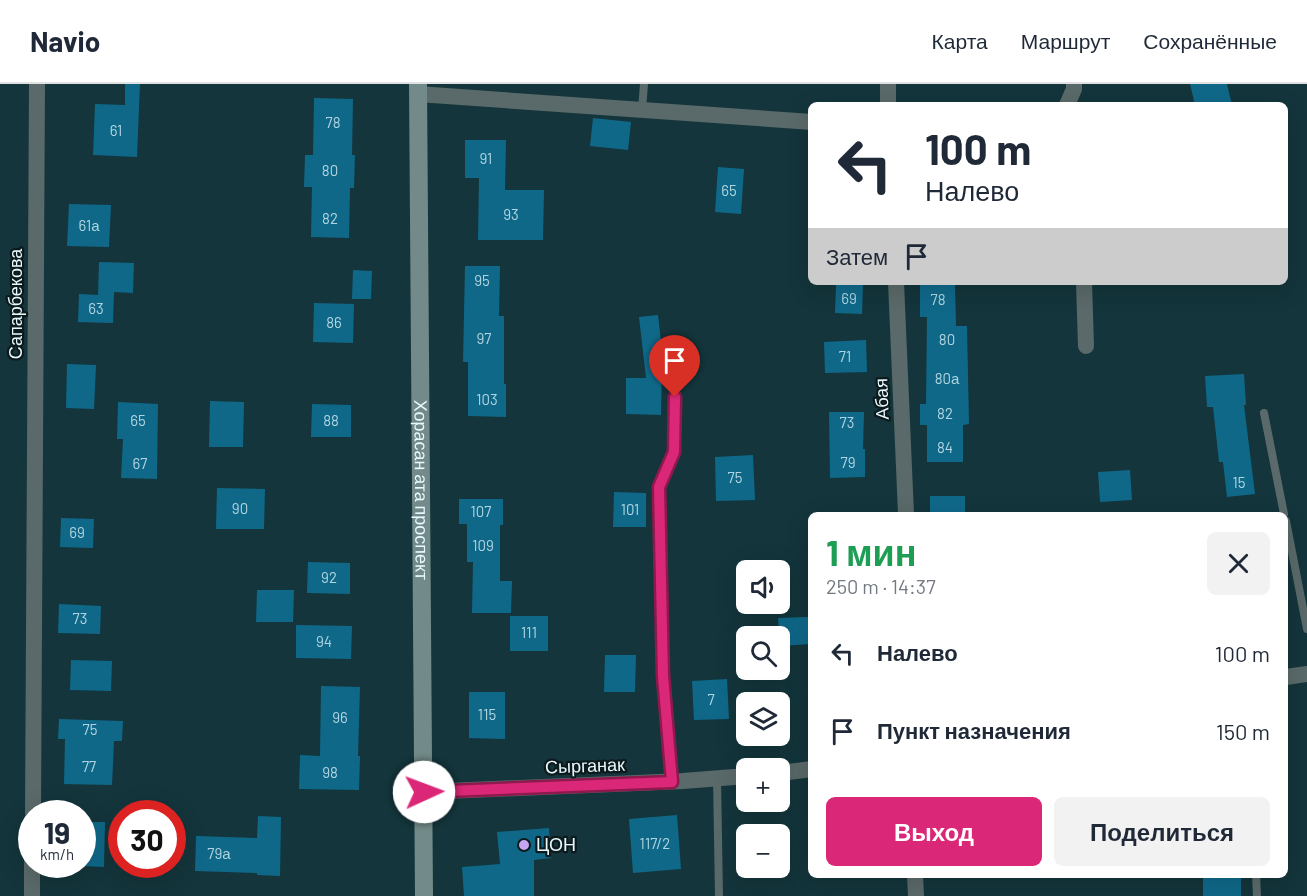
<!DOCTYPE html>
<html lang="ru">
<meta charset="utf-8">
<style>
:root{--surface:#fff;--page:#f2f2f3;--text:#1f2937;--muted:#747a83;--line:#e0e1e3;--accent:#db2777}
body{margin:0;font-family:Barlow,sans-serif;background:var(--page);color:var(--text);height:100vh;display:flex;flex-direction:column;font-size:22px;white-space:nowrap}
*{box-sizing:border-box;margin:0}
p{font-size:20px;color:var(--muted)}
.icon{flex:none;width:33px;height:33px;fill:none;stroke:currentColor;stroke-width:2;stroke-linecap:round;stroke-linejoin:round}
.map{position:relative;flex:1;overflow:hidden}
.panel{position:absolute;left:808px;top:428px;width:480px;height:366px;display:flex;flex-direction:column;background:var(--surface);border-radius:9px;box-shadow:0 6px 24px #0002}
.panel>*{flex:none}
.guide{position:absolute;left:808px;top:18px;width:480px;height:183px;border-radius:9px;box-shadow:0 6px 24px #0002;background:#fff;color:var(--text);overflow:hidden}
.tools{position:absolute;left:736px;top:476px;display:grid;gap:12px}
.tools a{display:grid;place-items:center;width:54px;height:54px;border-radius:9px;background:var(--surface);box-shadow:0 6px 24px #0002;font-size:30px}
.speed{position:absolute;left:18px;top:716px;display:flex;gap:12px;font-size:30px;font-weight:700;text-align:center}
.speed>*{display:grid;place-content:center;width:78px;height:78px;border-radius:50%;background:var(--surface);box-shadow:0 6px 24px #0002;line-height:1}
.speed small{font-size:15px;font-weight:400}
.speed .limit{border:9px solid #d22;background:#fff;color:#111}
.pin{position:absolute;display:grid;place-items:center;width:51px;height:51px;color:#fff;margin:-62px -26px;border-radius:50% 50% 50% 0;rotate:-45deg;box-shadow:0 0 6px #0007}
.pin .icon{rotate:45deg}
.me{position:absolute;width:66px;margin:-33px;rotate:88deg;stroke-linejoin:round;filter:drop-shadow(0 0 4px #0008)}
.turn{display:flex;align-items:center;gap:21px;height:126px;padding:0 18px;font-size:27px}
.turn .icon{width:78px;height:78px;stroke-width:2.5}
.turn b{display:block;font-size:42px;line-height:51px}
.then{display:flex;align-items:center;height:57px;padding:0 18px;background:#0003;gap:12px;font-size:22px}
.round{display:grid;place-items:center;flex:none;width:63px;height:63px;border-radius:9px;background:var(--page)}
.overview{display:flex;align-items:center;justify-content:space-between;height:102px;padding:0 18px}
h1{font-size:36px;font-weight:700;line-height:45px;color:#1e9e55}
.cta{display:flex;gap:12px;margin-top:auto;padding:12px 18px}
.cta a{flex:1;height:69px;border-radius:9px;background:var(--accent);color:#fff;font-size:24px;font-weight:700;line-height:69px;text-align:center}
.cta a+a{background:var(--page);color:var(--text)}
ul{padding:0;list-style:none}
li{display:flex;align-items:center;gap:18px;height:78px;padding:0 18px}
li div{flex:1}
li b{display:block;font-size:22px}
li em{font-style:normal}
header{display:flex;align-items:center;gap:36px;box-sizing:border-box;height:84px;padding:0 30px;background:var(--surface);border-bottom:2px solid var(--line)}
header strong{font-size:28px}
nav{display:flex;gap:33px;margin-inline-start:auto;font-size:21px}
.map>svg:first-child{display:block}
.building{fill:#106889}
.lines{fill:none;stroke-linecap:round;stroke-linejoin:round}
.lane{stroke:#5a6969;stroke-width:8}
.street{stroke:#5a6969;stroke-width:16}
.secondary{stroke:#728a89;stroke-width:18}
.route-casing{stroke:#8e194d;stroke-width:15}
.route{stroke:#db2777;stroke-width:10}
.poi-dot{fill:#c5a7f1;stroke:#0c1a1d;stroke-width:2}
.labels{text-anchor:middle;stroke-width:4.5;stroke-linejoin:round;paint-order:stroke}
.number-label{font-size:15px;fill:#b1d5e0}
.street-label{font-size:18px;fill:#e7f9fd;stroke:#0c1a1d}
.poi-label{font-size:18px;fill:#e7f9fd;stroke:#0c1a1d;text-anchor:start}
</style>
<header>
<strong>Navio</strong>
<nav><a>Карта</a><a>Маршрут</a><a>Сохранённые</a></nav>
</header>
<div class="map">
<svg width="1307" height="812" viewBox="0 0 1307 812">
<rect width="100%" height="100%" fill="#13353b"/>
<g class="building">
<polygon points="125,0 140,0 137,73 93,71 95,20 125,21"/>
<polygon points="1190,0 1227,0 1232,21 1195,21"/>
<polygon points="314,14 353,15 352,71 355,71 354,104 350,104 349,154 311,153 312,103 304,103 305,71 313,71"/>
<polygon points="593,34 631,38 628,66 590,62"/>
<polygon points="465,56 506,56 505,106 544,106 543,156 478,156 479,94 465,94"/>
<polygon points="718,83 744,85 741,130 715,128"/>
<polygon points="69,120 111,121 109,163 67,162"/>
<polygon points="99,178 134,179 133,209 114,208 113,239 78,238 79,210 98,211"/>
<polygon points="465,182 500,182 499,232 504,232 504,300 506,300 506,333 468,332 468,278 463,278"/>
<polygon points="353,186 372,187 371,215 352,215"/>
<polygon points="920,200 955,200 956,242 967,242 969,340 963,341 963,378 927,378 927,341 920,341 920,320 926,320 927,233 920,233"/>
<polygon points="836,201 863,201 862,230 835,229"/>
<polygon points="314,219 354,220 353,259 313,258"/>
<polygon points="658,231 663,276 662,276 661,331 626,330 626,294 646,294 639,233"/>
<polygon points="866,256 867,288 825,289 824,258"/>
<polygon points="67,280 96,281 94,325 66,324"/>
<polygon points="1244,290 1246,321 1244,321 1255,410 1227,413 1223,378 1219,378 1213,323 1207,323 1205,292"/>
<polygon points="210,317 244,318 243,363 209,363"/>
<polygon points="118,318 158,320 157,395 121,394 123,355 117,355"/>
<polygon points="312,320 351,321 351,353 311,353"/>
<polygon points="829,328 864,328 863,365 865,365 865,393 830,394"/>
<polygon points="753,371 755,416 716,417 715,373"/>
<polygon points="1130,386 1132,416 1100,418 1098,388"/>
<polygon points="217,404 265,405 264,445 216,445"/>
<polygon points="614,408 646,409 646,443 613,443"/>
<rect x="930" y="412" width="35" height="18"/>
<polygon points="459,415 503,415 503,441 500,441 500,497 512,497 511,529 472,529 473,478 467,478 467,440 459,440"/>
<polygon points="61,434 94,435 93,464 60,463"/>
<polygon points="308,478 350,479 350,510 307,509"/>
<polygon points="257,506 294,506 293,538 256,538"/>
<polygon points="59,520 101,522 100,550 58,549"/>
<rect x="510" y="532" width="38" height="35"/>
<polygon points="808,533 810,560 780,562 778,534"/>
<polygon points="296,541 352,542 351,575 296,574"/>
<polygon points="605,571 636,571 635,608 604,608"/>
<polygon points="71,576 112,577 111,607 70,606"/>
<polygon points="727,595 729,635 694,636 692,597"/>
<polygon points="321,602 360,603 358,672 360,672 359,706 299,705 300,671 320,672"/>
<polygon points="469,608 505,608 505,655 469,654"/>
<polygon points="59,635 123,637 122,657 114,657 112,701 64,700 65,655 58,655"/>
<polygon points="677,731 681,785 633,789 629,735"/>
<polygon points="258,732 281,733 280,792 257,791 257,789 195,787 196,752 257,754"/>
<polygon points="82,738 105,738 104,783 82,782"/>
<polygon points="549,744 551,774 534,776 534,812 464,812 462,783 500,780 497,748"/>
<rect x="1203" y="790" width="38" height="22"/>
</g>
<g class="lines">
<g class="lane">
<polyline points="642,26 644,0"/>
<polyline points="1264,329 1284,430"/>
<polyline points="1286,437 1307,545"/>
<polyline points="717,694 719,812"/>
<polyline points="672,698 663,592 659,403 674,368 675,313"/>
<polyline points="1256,790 1257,812"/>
</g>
<g class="street">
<polyline points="888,0 888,21"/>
<polyline points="418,10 812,38"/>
<polyline points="1067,21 1074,5 1074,0"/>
<polyline points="896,198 906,430"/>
<polyline points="1084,198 1086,262"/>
<polyline points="1286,593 1307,590"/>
<polyline points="780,689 812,685"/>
<polyline points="424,708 683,697 747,692"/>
<polyline points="33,729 37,0"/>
<polyline points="915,790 916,812"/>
<polyline points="32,812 32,780"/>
</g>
<path class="secondary" id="s1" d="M418,0L424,812"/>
</g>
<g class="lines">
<defs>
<polyline id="route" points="424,708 672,698 663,592 659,403 674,368 675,313"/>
</defs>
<use href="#route" class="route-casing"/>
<use href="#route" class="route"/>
</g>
<circle class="poi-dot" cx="524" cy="761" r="6"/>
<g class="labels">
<g class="number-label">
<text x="333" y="44">78</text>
<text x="116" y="52">61</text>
<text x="486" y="80">91</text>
<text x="330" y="92">80</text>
<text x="729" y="112">65</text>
<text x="511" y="136">93</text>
<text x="330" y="140">82</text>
<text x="89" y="147">61а</text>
<text x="482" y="202">95</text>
<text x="849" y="220">69</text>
<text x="938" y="221">78</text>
<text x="96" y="230">63</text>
<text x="334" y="244">86</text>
<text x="484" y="260">97</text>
<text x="947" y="261">80</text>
<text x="845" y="278">71</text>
<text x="947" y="300">80а</text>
<text x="487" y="321">103</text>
<text x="945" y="335">82</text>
<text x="138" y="342">65</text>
<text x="331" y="342">88</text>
<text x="847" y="344">73</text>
<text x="945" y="369">84</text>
<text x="848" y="384">79</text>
<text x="140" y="385">67</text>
<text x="735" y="399">75</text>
<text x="1239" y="404">15</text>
<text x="240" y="430">90</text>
<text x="630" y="431">101</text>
<text x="481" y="433">107</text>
<text x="77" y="454">69</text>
<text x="483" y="467">109</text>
<text x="329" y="499">92</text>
<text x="80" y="540">73</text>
<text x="529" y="554">111</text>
<text x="324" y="563">94</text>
<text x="711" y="621">7</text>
<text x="487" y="636">115</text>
<text x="340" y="639">96</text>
<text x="90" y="651">75</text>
<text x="89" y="688">77</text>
<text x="330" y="694">98</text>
<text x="655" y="765">117/2</text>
<text x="219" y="775">79а</text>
</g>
<g class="street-label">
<text transform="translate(16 220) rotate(-90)" y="6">Сапарбекова</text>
<text transform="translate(882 315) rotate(-92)" y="6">Абая</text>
<text dy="6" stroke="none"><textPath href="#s1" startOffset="406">Хорасан ата проспект</textPath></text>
<text transform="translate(585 682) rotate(-2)" y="6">Сырганак</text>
</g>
<g class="poi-label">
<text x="536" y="767">ЦОН</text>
</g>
</g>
</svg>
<div class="tools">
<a><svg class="icon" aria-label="sound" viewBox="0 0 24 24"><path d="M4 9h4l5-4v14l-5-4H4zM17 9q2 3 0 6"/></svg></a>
<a><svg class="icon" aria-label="search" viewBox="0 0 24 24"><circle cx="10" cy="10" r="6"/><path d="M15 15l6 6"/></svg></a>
<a><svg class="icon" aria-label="layers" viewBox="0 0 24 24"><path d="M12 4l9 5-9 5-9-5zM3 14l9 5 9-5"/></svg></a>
<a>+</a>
<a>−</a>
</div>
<div class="speed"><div>19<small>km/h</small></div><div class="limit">30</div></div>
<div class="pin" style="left:675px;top:313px;background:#d93025"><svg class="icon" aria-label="arrive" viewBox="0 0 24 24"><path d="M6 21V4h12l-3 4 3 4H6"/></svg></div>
<svg class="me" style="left:424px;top:708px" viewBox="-20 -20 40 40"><circle r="19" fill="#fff"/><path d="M0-13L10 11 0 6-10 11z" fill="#db2777"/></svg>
<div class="guide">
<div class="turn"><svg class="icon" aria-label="left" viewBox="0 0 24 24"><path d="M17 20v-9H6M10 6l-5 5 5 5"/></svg><div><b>100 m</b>Налево</div></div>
<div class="then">Затем<svg class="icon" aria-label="arrive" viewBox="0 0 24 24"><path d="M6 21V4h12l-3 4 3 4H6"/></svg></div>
</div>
<section class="panel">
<div class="overview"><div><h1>1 мин</h1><p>250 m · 14:37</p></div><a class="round"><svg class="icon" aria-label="close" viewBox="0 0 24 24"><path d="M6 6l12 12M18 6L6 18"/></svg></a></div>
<ul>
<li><svg class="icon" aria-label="left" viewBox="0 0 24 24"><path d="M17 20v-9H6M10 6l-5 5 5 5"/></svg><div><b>Налево</b></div><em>100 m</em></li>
<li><svg class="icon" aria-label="arrive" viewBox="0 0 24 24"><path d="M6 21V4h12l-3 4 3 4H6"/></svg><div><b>Пункт назначения</b></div><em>150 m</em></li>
</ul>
<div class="cta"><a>Выход</a><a>Поделиться</a></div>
</section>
</div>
